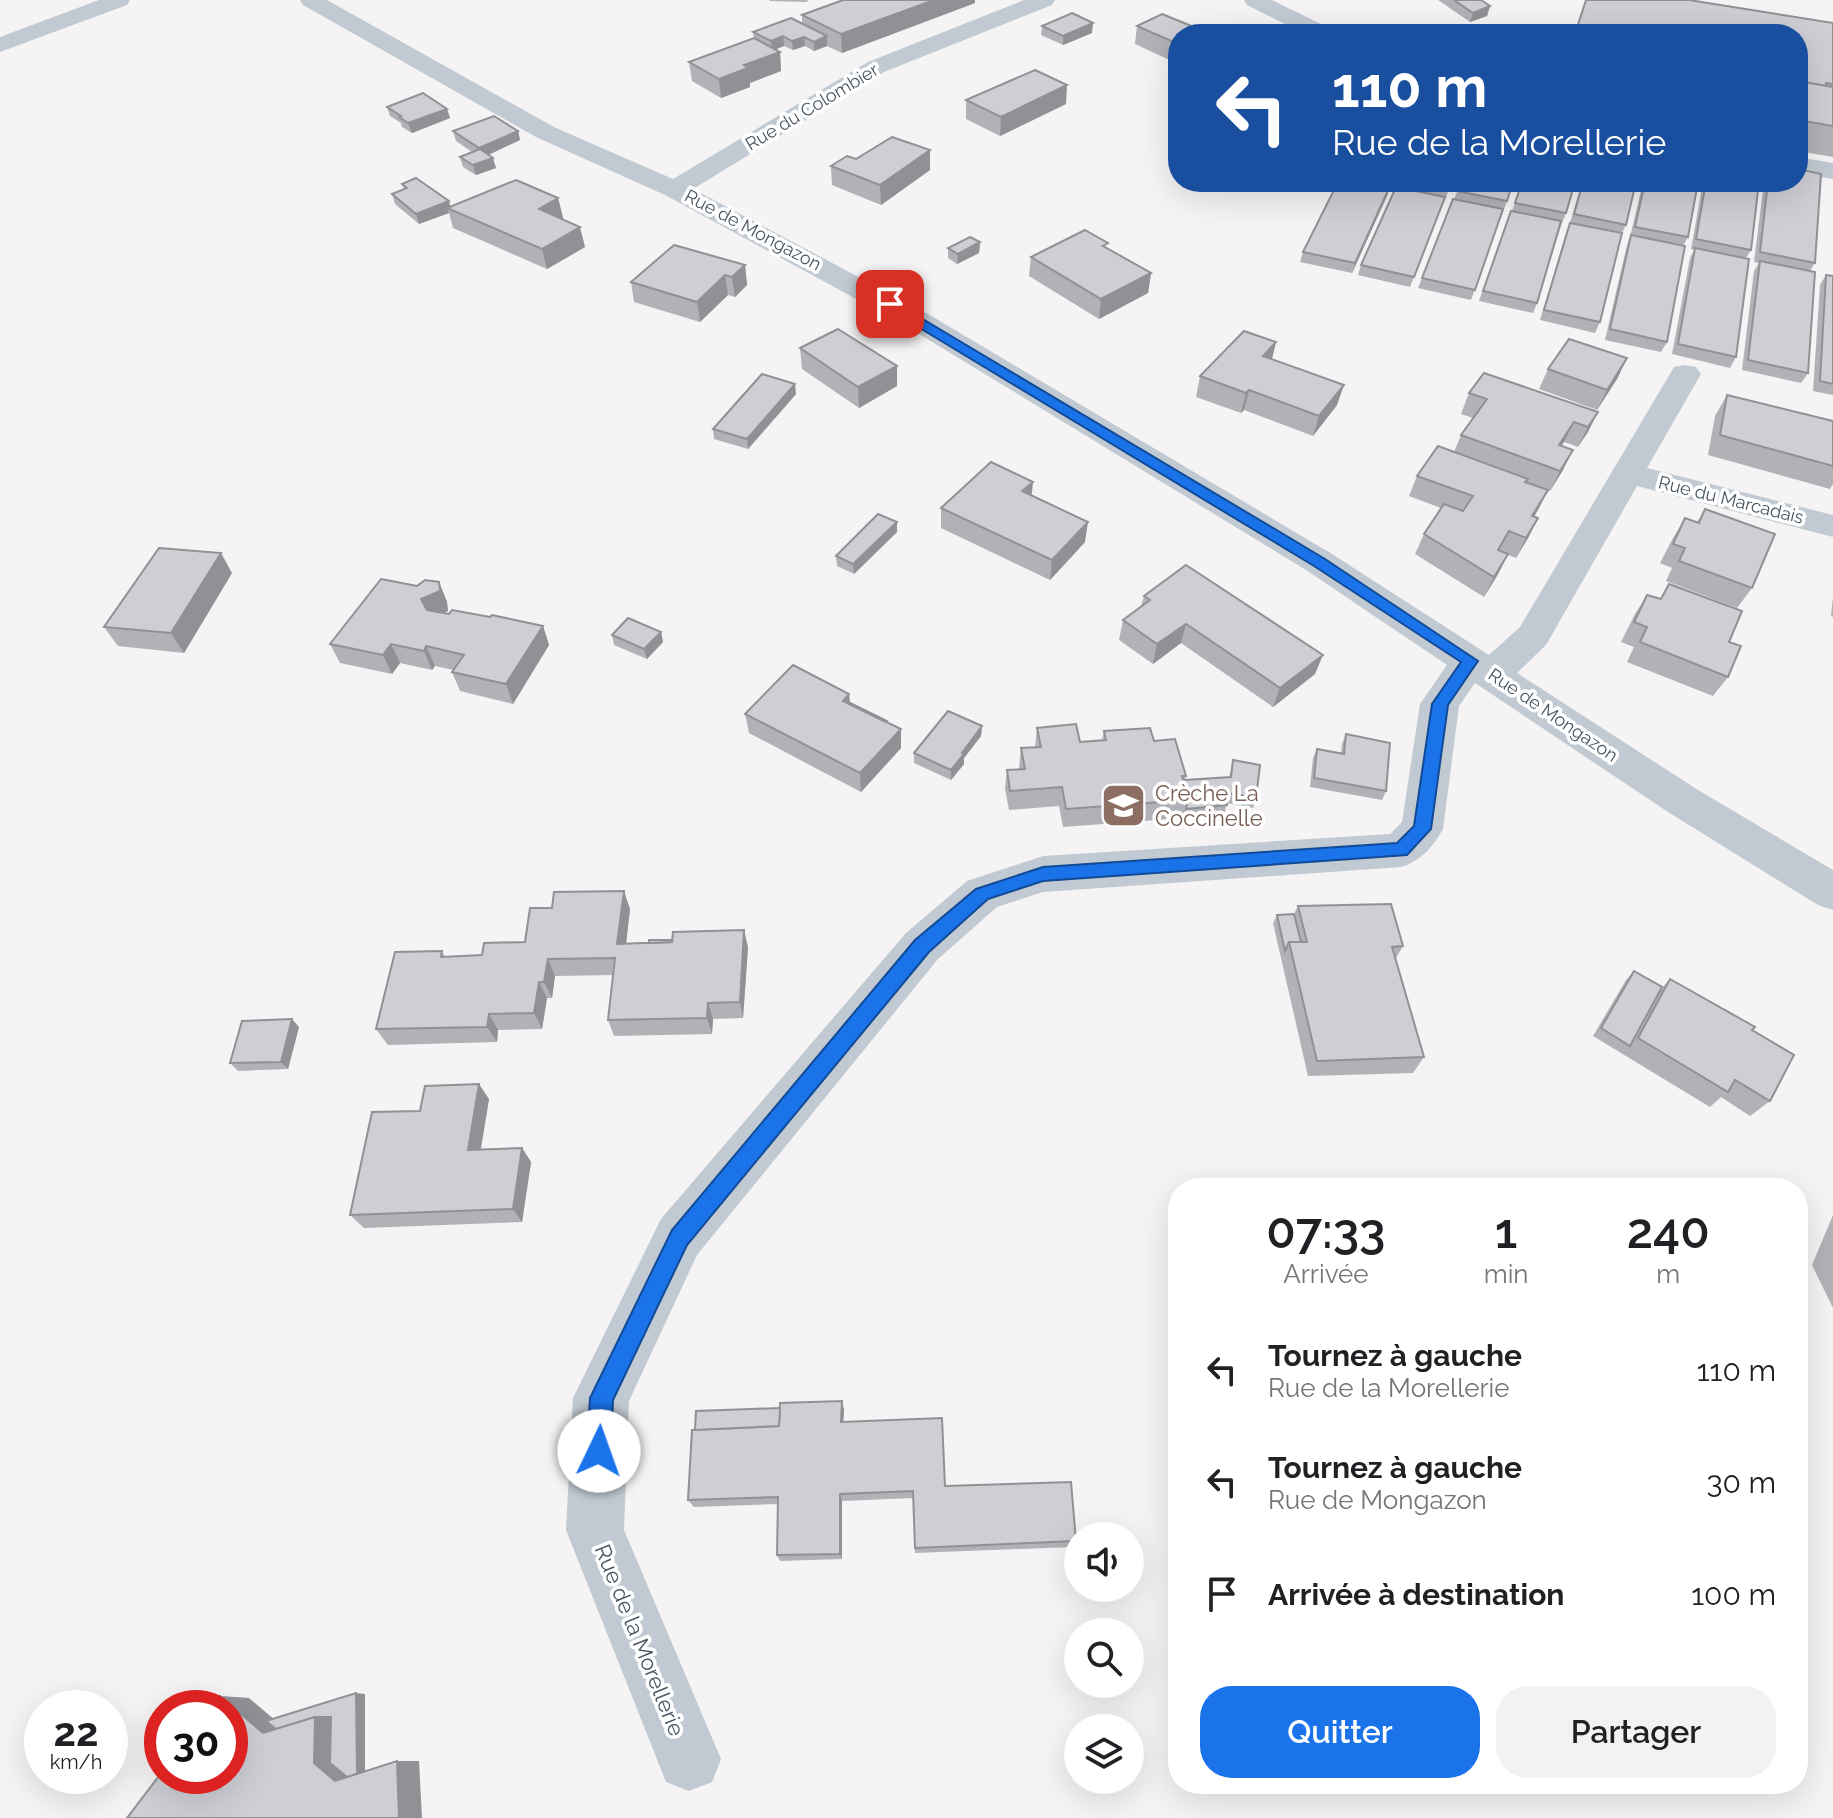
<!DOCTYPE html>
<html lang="fr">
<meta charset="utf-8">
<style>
:root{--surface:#fff;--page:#f2f2f2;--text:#202124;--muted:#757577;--accent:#1a73e8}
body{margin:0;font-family:Raleway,sans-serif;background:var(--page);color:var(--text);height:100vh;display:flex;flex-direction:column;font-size:30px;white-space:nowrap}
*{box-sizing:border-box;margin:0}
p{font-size:26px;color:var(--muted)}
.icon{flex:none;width:44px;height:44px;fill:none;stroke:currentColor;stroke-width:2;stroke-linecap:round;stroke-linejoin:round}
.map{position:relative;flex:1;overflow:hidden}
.panel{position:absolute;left:1168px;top:1178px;width:640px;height:616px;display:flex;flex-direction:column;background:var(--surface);border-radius:32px;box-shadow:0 8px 32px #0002}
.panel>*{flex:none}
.top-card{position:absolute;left:1168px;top:24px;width:640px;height:168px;border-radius:32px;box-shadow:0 8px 32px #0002;background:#1a4fa0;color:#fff;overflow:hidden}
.buttons{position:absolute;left:1064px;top:1522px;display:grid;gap:16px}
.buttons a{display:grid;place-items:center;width:80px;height:80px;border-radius:50%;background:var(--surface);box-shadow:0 8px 32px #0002;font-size:40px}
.speed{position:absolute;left:24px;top:1690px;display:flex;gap:16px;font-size:40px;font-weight:700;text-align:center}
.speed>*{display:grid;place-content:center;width:104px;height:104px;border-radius:50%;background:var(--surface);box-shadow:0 8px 32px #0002;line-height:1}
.speed small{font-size:20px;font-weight:400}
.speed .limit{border:12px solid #d22;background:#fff;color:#111}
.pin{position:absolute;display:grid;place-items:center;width:68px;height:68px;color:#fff;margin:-34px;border-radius:16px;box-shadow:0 4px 12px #0006}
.me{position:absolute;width:88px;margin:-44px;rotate:3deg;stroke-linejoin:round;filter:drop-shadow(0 0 6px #0008)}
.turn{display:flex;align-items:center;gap:28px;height:168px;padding:0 32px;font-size:36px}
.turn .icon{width:104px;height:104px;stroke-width:2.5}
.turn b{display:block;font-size:56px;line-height:68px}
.eta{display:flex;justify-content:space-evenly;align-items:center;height:136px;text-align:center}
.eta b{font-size:48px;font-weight:600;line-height:56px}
.button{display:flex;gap:16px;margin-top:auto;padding:16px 32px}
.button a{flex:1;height:92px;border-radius:32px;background:var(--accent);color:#fff;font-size:32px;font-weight:600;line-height:92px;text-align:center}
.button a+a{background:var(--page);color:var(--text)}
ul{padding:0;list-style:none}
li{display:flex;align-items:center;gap:24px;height:112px;padding:0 32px}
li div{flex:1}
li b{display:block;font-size:30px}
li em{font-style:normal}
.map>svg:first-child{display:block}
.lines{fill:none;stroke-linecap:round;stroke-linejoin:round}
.minor{fill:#c1cad2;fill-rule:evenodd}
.wall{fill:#b0b2b7}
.shaded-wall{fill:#909195}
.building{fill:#cdcfd5;stroke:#909195;stroke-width:2}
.route{fill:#1a73e8;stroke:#114b97;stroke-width:2}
.labels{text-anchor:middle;stroke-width:7;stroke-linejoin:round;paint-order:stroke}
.far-street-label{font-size:18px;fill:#4a5661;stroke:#fff}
.education-label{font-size:22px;fill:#785e54;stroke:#fff;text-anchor:start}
.street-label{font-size:22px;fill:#4a5661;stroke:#fff}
</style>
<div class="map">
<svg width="1833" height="1818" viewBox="0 0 1833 1818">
<rect width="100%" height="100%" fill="#f5f3f3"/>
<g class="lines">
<g class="minor">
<polygon points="99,0 130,0 127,5 0,52 0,37"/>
<path d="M300,0H327L554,127L673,179L868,62L1024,0H1055L1052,5L884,72L693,189L928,314L1332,554L1489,655L1520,627L1674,367L1685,365L1696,367L1701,374L1647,468L1833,515V537L1637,486L1546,645L1517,673L1698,790L1833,870V910L1818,905L1668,812L1475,683L1459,706L1443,829C1433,847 1421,861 1401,867L1043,892L997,907L938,959L697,1255L629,1401L624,1530L721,1759L712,1782L689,1791L666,1782L566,1530L573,1398L661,1219L906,933L967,881L1043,856L1390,834L1402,822L1420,704L1447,665L1306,570L906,326L665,195L536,137L303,5Z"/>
<polygon points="1244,0 1272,0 1331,29 1335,34 1305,34 1247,5"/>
<polygon points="1798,157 1833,163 1833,179 1798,173"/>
<polygon points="1290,182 1327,182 1328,184 1324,190 1315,192 1294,188"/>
</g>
</g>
<g class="wall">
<polygon points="769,0 808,0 807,2 770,1"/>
<polygon points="1438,0 1481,0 1490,6 1487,16 1470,22"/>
<polygon points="1586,0 1689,0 1833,23 1833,157 1798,151 1798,34 1575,34"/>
<polygon points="975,3 842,53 827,46 814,51 805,46 793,50 784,46 775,49 780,52 781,71 750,83 750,87 721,98 692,81 689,62 754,38 753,32 802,24 802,15"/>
<polygon points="1042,26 1092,33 1063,45 1041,35"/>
<polygon points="1137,26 1178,34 1178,64 1135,44"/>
<polygon points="966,100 1066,104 1000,136 966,119"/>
<polygon points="387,107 447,109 450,118 412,133 402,127 401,123 390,116"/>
<polygon points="453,131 518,131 520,140 489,155 496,168 476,175 463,167 460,157 472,152 456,141"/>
<polygon points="930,150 930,170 881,205 832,185 831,166 856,159"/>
<polygon points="1338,182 1392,182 1387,196 1352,273 1300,262 1303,252"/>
<polygon points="1400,182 1452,182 1410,287 1358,275 1361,265"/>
<polygon points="1461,182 1507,201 1471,300 1418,288"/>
<polygon points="1522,182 1566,213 1562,223 1537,303 1533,313 1479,301 1507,221 1512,211"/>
<polygon points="1582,182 1636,182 1626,225 1621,235 1600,322 1595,333 1540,320 1566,233 1570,223"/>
<polygon points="1643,182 1698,182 1688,237 1683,246 1667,342 1661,352 1605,340 1627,245 1630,237"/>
<polygon points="1703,182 1759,182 1751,250 1746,258 1736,357 1730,368 1672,354 1690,258 1694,250 1691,249"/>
<polygon points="1764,182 1798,182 1815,263 1810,271 1808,373 1801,383 1742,370 1754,271 1759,263 1754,262"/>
<polygon points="402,184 449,201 450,207 558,198 563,218 561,219 585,247 547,269 453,228 449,213 419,224 395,204 392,194 404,189"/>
<polygon points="980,242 979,253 957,264 948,258 948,248"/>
<polygon points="1031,257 1151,273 1148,293 1099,319 1029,276"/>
<polygon points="745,265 747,285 735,297 728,295 700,322 634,302 631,282"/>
<polygon points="1826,275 1833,276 1833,395 1813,391 1820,285"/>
<polygon points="1276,342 1272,359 1337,405 1313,436 1244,410 1241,413 1196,397 1200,376"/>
<polygon points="800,348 897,366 897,386 859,408 802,369"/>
<polygon points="1627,358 1617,379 1597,410 1539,389 1548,369"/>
<polygon points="1469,393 1598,412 1578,447 1564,442 1561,446 1563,470 1550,491 1526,482 1548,490 1534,517 1538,518 1528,538 1516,558 1508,555 1498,574 1484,597 1415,554 1424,534 1441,508 1409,496 1417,476 1454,452 1461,435 1473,418 1461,414"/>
<polygon points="796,394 748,449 714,439 713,429"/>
<polygon points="1727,395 1833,421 1833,484 1830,489 1708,455 1715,416"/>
<polygon points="1032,496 1085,542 1050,580 941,528 941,508"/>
<polygon points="1705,509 1752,588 1737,608 1666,581 1672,568 1660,563 1673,538 1685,518 1697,522"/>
<polygon points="897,522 897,532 854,574 837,566 836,556"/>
<polygon points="232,573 184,653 118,646 104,627"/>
<polygon points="439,582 447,602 448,611 443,613 490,617 543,626 549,645 513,704 460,691 452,672 454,670 435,666 432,670 400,663 392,674 340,663 330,644"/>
<polygon points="1669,584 1729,642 1728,677 1713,696 1627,662 1634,647 1621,642 1635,614 1647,595 1660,599"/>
<polygon points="1144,596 1315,674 1273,707 1181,643 1153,664 1119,640 1123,620 1141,607"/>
<polygon points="1833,597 1833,617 1831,616"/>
<polygon points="661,632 663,642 647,659 614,645 612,635"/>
<polygon points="849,694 850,703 887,722 901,748 861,792 749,733 745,714"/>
<polygon points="982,726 981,736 964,758 964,764 951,780 914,763 914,753"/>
<polygon points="1037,728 1080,742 1102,740 1104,731 1154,741 1186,776 1185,780 1229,778 1233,760 1256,798 1253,808 1227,803 1224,815 1063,827 1059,806 1009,810 1005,788 1007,770 1019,769 1021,748 1035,747"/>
<polygon points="1346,734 1386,791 1382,800 1310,787 1313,758 1317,749 1341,754 1342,744"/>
<polygon points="1298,906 1403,946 1396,958 1424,1057 1413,1073 1308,1076 1273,923 1277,915 1294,914"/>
<polygon points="630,909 626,944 748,947 743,1018 713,1019 712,1034 614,1036 608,1020 613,975 555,976 552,998 547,998 542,1029 498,1030 497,1042 388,1045 376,1029 442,951 445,957 482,955"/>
<polygon points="1634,971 1662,988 1670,979 1752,1030 1770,1101 1750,1116 1721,1097 1710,1107 1593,1036 1626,980"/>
<polygon points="299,1027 288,1069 238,1071 230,1063"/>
<polygon points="489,1099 481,1149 522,1148 531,1162 522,1222 364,1228 350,1215 420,1111"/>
<polygon points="1833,1215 1833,1308 1812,1265"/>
<polygon points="842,1401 844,1410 843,1421 945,1486 1076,1541 1072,1547 915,1553 913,1498 842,1501 842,1559 780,1561 777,1555 778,1504 694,1507 688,1500 780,1408"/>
</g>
<g class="shaded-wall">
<polygon points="934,0 975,0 975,3 842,53 841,34"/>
<polygon points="1490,6 1487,16 1470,22 1473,13"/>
<polygon points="1093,23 1092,33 1063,45 1063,36"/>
<polygon points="783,36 784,46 772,51 771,41"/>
<polygon points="827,36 827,46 814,51 814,42"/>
<polygon points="804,37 805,46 793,50 792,41"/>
<polygon points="780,52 781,71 750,83 750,87 721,98 719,79 744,65"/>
<polygon points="1067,85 1066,104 1000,136 1001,117"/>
<polygon points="447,109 450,118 412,133 408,123"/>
<polygon points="518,131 520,140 481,158 479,148"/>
<polygon points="930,150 930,170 881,205 880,185"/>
<polygon points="493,158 496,168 476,175 473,165"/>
<polygon points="1391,182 1387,196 1352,273 1355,263"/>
<polygon points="558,198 563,218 544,229 539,209"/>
<polygon points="449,201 451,210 447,208 449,213 419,224 416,214"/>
<polygon points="580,227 585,247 547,269 542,249"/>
<polygon points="980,242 979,253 957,264 958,254"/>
<polygon points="745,265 747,285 735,297 732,277"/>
<polygon points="1151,273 1148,293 1099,319 1101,299"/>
<polygon points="725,275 728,295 700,322 697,302"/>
<polygon points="1276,342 1271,362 1263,356"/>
<polygon points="1627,358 1617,379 1597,410 1607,390"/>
<polygon points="897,366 897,386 859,408 858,387"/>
<polygon points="795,384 796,394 748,449 747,439"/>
<polygon points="1344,385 1337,405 1313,436 1319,416"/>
<polygon points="1249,390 1244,410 1241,413 1246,393"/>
<polygon points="1598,412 1588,432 1578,447 1588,427"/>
<polygon points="1574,422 1564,442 1549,465 1559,445"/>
<polygon points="1573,450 1563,470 1550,491 1560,471"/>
<polygon points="1033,482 1031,502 1022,491"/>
<polygon points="1548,490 1538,510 1522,536 1532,516"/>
<polygon points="1538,518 1528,538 1516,558 1526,538"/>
<polygon points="897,522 897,532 854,574 853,564"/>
<polygon points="1088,522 1085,542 1050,580 1052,560"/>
<polygon points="221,553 232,573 184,653 171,633"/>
<polygon points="1508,554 1498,574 1484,597 1494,577"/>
<polygon points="439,582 447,602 448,611 429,618 421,599"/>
<polygon points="1186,624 1181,643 1153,664 1157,644"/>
<polygon points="543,626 549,645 513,704 506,684"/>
<polygon points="661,632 663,642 647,659 644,649"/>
<polygon points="391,644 400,663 392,674 383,655"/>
<polygon points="426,646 435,666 432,670 424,651"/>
<polygon points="1323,655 1315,674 1273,707 1280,688"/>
<polygon points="849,694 851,713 843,701"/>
<polygon points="982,726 981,736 964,758 964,764 951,780 951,770 962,753"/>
<polygon points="901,729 901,748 861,792 860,773"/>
<polygon points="624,891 630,909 624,961 617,944"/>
<polygon points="744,930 748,947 743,1018 740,1002"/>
<polygon points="548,959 555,976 552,998 544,982"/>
<polygon points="539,982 547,998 542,1029 534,1013"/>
<polygon points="708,1003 713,1019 712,1034 707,1018"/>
<polygon points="489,1014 498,1030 497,1042 487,1027"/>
<polygon points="292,1019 299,1027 288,1069 281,1062"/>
<polygon points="479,1084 489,1099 478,1164 468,1150"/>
<polygon points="522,1148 531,1162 522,1222 513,1209"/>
<polygon points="842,1401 844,1410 843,1430 841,1422"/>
<polygon points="840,1494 842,1501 842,1559 840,1554"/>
<polygon points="356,1693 365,1694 365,1777 335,1781 263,1733 220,1696 249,1698 288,1731"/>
<polygon points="397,1761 419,1761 422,1818 399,1818"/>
</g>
<g class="building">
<polygon points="843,0 934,0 841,34 802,15"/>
<polygon points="1454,0 1481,0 1490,6 1473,13"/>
<polygon points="1586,0 1689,0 1833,23 1833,84 1826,83 1826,86 1798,81 1798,34 1575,34"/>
<polygon points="1072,13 1093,23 1063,36 1042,26"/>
<polygon points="1162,14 1211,34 1178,34 1178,44 1137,26"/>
<polygon points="791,18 827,36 814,42 804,37 792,41 783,36 771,41 753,32"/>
<polygon points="1230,26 1248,34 1213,34"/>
<polygon points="754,38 780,52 744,65 748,68 719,79 689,62"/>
<polygon points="1035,70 1067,85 1001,117 966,100"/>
<polygon points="1798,81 1833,87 1833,126 1798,120"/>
<polygon points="423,93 447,109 408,123 399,117 401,116 387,107"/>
<polygon points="494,116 518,131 479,148 453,131"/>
<polygon points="892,137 930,150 880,185 831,166 847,156 856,159"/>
<polygon points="480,149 493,158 473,165 460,157"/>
<polygon points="1798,169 1821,174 1815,263 1760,252 1768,182 1798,182"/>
<polygon points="416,178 449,201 416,214 392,194 407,188 402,184"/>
<polygon points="516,180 558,198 539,209 580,227 542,249 447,208"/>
<polygon points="1338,182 1369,182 1390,186 1355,263 1303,252"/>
<polygon points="1412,182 1451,182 1449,189"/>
<polygon points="1461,182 1513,182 1507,201 1457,191"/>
<polygon points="1522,182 1575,182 1566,213 1515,203"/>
<polygon points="1583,182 1636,182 1626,225 1574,214"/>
<polygon points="1645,182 1698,182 1688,237 1635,227"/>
<polygon points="1706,182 1759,182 1751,250 1696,239"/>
<polygon points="1396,187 1445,197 1414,277 1361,265"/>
<polygon points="1453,199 1503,209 1475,290 1422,278"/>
<polygon points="1511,211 1561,221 1537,303 1483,291"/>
<polygon points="1570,223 1622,233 1600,322 1544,310"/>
<polygon points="1085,230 1108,243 1103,246 1151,273 1101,299 1031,257"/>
<polygon points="1631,235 1685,246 1667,342 1610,329"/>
<polygon points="970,237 980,242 958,254 948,248"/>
<polygon points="674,245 745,265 732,277 725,275 697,302 631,282"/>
<polygon points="1695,248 1749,259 1736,357 1678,344"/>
<polygon points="1760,261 1815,272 1808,373 1748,360"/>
<polygon points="1826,275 1833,276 1833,384 1820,381"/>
<polygon points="838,329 897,366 858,387 800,348"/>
<polygon points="1244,331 1276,342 1263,356 1344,385 1319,416 1249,390 1246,393 1200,376"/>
<polygon points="1569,339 1627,358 1607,390 1548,369"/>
<polygon points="1484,373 1598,412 1588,427 1574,422 1559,445 1573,450 1560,471 1461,435 1487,399 1469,393"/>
<polygon points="762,374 795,384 747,439 713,429"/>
<polygon points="1727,395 1833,421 1833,466 1720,435"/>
<polygon points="1438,446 1528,479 1525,482 1548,490 1532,516 1538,518 1526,538 1509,531 1498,550 1508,554 1494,577 1424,534 1444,504 1463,511 1473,496 1417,476"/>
<polygon points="991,462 1033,482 1022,491 1088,522 1052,560 941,508"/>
<polygon points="1705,509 1775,534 1752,588 1679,561 1685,548 1673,544 1685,518 1699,523"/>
<polygon points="878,514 897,522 853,564 836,556"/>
<polygon points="159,548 221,553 171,633 104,627"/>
<polygon points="1186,565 1323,655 1280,688 1186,624 1157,644 1123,620 1150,600 1144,596"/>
<polygon points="381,579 417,586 425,580 439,582 440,591 421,599 427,610 449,614 452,610 490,617 492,615 543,626 506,684 452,672 464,655 426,646 424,651 391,644 383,655 330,644"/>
<polygon points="1669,584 1742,611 1729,642 1741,646 1728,677 1640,642 1647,627 1634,622 1641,608 1647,595 1661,599"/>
<polygon points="628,618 661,632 644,649 612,635"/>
<polygon points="793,665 849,694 843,701 901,729 860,773 745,714"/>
<polygon points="850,703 887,721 886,722 849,704"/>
<polygon points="948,711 982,726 962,753 964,754 951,770 914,753"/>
<polygon points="1076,724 1080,742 1106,740 1104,731 1150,728 1154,741 1175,739 1186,776 1182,776 1188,800 1066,809 1062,787 1010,791 1007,770 1025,769 1021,748 1041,747 1037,728"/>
<polygon points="1346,734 1390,743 1386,791 1314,778 1317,749 1344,754"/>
<polygon points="1233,760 1260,765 1256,798 1228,793 1227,805 1186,809 1188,800 1184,784 1185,780 1231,777"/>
<polygon points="624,891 617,944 672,942 673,932 744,930 740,1002 708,1003 707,1018 608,1020 615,958 548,959 544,982 539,982 534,1013 489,1014 487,1027 376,1029 395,952 442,951 441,957 482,955 484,943 525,942 530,908 552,908 554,892"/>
<polygon points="1391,904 1403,946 1392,947 1424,1057 1317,1061 1289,942 1307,942 1298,906"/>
<polygon points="1294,914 1301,942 1289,942 1285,951 1277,915"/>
<polygon points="649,940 672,940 672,942 649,943"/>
<polygon points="1634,971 1662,987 1630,1046 1601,1028"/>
<polygon points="1670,979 1755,1027 1752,1030 1794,1055 1770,1101 1735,1080 1728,1092 1638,1038"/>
<polygon points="292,1019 281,1062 230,1063 242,1021"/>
<polygon points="479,1084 468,1150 522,1148 513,1209 350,1215 372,1112 420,1111 425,1086"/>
<polygon points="842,1401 841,1422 942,1418 945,1486 1071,1482 1076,1541 915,1548 913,1491 840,1494 840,1554 777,1555 778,1497 688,1500 692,1430 779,1426 780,1403"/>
<polygon points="780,1408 779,1426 695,1430 696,1411"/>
<polygon points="356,1693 357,1774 347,1777 330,1763 331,1717 315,1717 276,1729 266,1721"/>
<polygon points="220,1696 263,1733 315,1717 314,1763 335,1781 397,1761 399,1818 127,1818 162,1772 162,1776 230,1776 230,1708 210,1708"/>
</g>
<polygon class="route" points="885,302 894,302 1325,559 1478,661 1448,705 1431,829 1407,855 1043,881 988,899 929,952 687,1245 613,1400 611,1451 607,1460 599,1463 591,1460 587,1451 590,1398 672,1230 915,940 976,889 1043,867 1397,843 1414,826 1432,704 1461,662 1314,566 885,307"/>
<defs>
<symbol id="school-square" viewBox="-11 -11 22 22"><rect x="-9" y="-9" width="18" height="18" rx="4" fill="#8d6e63" stroke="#fff"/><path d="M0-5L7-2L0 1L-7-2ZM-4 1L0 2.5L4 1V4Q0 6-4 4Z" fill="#fff"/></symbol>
</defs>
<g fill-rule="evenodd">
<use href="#school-square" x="1098" y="780" width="51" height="51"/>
</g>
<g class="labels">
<g class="far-street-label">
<text transform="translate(812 107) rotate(-31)" y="6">Rue du Colombier</text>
<text transform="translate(753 230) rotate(28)" y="6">Rue de Mongazon</text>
<text transform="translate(1731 500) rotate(14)" y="6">Rue du Marcadais</text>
<text transform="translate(1553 715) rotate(34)" y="6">Rue de Mongazon</text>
</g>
<g class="education-label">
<text x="1155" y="801">Crèche La<tspan x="1155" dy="25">Coccinelle</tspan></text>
</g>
<g class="street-label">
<text transform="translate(640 1640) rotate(68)" y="8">Rue de la Morellerie</text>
</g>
</g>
</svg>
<div class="buttons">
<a><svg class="icon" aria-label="sound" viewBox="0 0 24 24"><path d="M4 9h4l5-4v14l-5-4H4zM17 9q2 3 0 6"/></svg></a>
<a><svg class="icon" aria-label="search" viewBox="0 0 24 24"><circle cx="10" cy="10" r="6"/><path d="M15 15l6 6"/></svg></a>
<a><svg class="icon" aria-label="layers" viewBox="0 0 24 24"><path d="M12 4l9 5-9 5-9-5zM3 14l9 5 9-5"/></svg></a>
</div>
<div class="speed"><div>22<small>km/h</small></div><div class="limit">30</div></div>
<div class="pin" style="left:890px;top:304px;background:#d93025"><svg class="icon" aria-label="arrive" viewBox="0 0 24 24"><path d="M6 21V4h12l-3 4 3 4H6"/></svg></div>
<svg class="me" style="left:599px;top:1451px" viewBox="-20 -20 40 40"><circle r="19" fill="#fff"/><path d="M0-13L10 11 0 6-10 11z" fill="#1a73e8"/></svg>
<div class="top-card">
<div class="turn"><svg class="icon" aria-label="left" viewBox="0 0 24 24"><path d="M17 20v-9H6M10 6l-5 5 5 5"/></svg><div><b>110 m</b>Rue de la Morellerie</div></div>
</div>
<section class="panel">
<div class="eta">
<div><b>07:33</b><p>Arrivée</p></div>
<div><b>1</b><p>min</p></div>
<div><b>240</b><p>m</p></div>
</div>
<ul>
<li><svg class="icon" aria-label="left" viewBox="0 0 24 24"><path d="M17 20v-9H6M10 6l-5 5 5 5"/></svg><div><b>Tournez à gauche</b><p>Rue de la Morellerie</p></div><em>110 m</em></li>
<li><svg class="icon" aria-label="left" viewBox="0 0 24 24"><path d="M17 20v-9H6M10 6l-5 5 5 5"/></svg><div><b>Tournez à gauche</b><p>Rue de Mongazon</p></div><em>30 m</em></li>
<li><svg class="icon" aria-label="arrive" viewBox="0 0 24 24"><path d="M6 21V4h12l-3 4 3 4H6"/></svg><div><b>Arrivée à destination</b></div><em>100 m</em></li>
</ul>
<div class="button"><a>Quitter</a><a>Partager</a></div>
</section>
</div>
